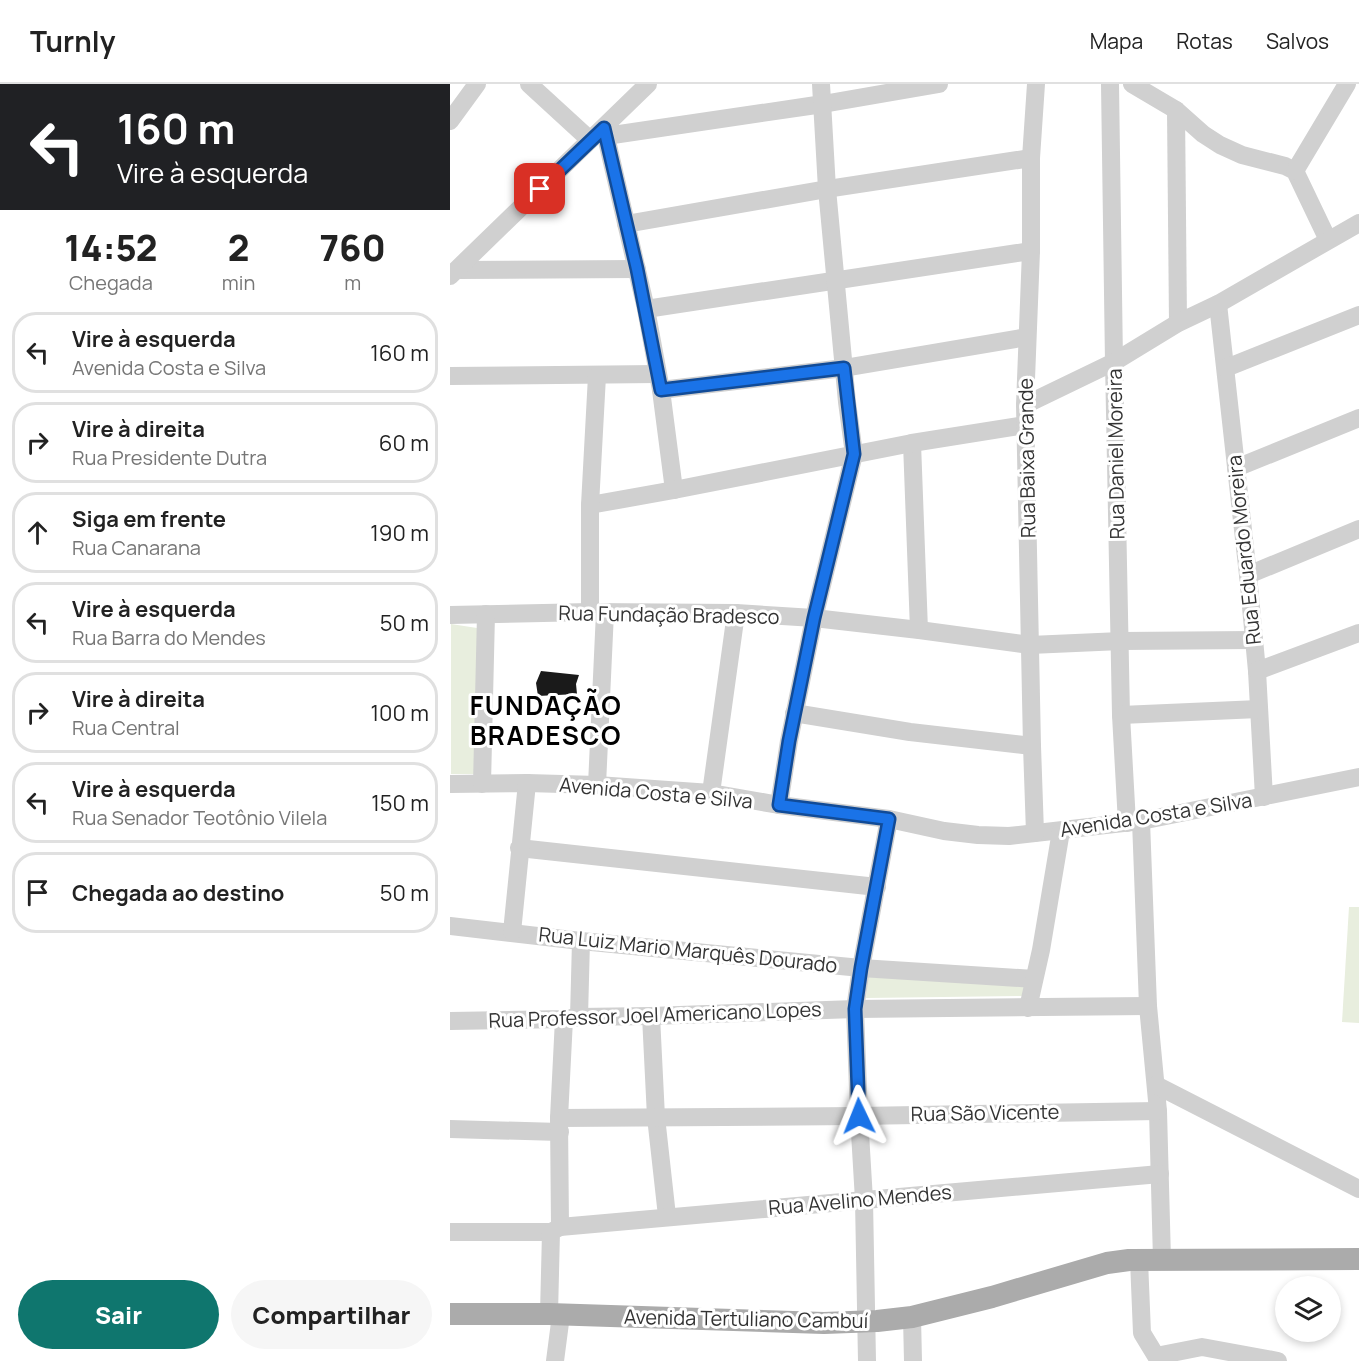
<!DOCTYPE html>
<html lang="pt">
<meta charset="utf-8">
<style>
:root{--surface:#fff;--page:#f6f6f6;--text:#222;--muted:#767676;--line:#e0e0e0;--accent:#0f766e}
body{margin:0;font-family:Manrope,sans-serif;background:var(--page);color:var(--text);height:100vh;display:flex;flex-direction:column;font-size:22px;white-space:nowrap}
*{box-sizing:border-box;margin:0}
p{font-size:20px;color:var(--muted)}
.icon{flex:none;width:33px;height:33px;fill:none;stroke:currentColor;stroke-width:2;stroke-linecap:round;stroke-linejoin:round}
.map{position:relative;flex:1;overflow:hidden}
.panel{display:flex;flex-direction:column;background:var(--surface);width:450px}
.panel>*{flex:none}
.guide{background:#202124;color:#fff;overflow:hidden}
.controls{position:absolute;left:825px;top:1192px;display:grid;gap:12px}
.controls a{display:grid;place-items:center;width:66px;height:66px;border-radius:50%;background:var(--surface);box-shadow:0 3px 9px #0003;font-size:30px}
.pin{position:absolute;display:grid;place-items:center;width:51px;height:51px;color:#fff;margin:-26px;border-radius:12px;box-shadow:0 3px 9px #0006}
.me{position:absolute;width:66px;margin:-33px;rotate:358deg;stroke-linejoin:round;filter:drop-shadow(0 0 4px #0008)}
.turn{display:flex;align-items:center;gap:21px;height:126px;padding:0 18px;font-size:27px}
.turn .icon{width:78px;height:78px;stroke-width:2.5}
.turn b{display:block;font-size:42px;line-height:51px}
.eta{display:flex;justify-content:space-evenly;align-items:center;height:102px;text-align:center}
.eta b{font-size:36px;font-weight:800;line-height:42px}
.button{display:flex;gap:12px;margin-top:auto;padding:12px 18px}
.button a{flex:1;height:69px;border-radius:36px;background:var(--accent);color:#fff;font-size:24px;font-weight:800;line-height:69px;text-align:center}
.button a+a{background:var(--page);color:var(--text)}
ul{padding:0;list-style:none}
li{display:flex;align-items:center;gap:18px;height:81px;margin:0 12px 9px;padding:0 6px;border:3px solid var(--line);border-radius:24px}
li div{flex:1}
li b{display:block;font-size:22px}
li em{font-style:normal}
header{display:flex;align-items:center;gap:36px;box-sizing:border-box;height:84px;padding:0 30px;background:var(--surface);border-bottom:2px solid var(--line)}
header strong{font-size:28px}
nav{display:flex;gap:33px;margin-inline-start:auto;font-size:21px}
main{display:flex;flex:1;min-height:0}
.map>svg:first-child{display:block}
.green{fill:#e8eede}
.building{fill:#1a1a1a}
.lines{fill:none;stroke-linecap:round;stroke-linejoin:round}
.minor{stroke:#d0d0d0;stroke-width:18}
.major{stroke:#ababab;stroke-width:22}
.route-casing{stroke:#114b97;stroke-width:15}
.route{stroke:#1a73e8;stroke-width:10}
.labels{text-anchor:middle;stroke-width:6;stroke-linejoin:round;paint-order:stroke}
.street-label{font-size:20px;fill:#333;stroke:#fff}
.district-label{font-size:26px;font-weight:bold;letter-spacing:1.5px;fill:#000;stroke:#fff}
</style>
<header>
<strong>Turnly</strong>
<nav><a>Mapa</a><a>Rotas</a><a>Salvos</a></nav>
</header>
<main>
<section class="panel">
<div class="guide">
<div class="turn"><svg class="icon" aria-label="left" viewBox="0 0 24 24"><path d="M17 20v-9H6M10 6l-5 5 5 5"/></svg><div><b>160 m</b>Vire à esquerda</div></div>
</div>
<div class="eta">
<div><b>14:52</b><p>Chegada</p></div>
<div><b>2</b><p>min</p></div>
<div><b>760</b><p>m</p></div>
</div>
<ul>
<li><svg class="icon" aria-label="left" viewBox="0 0 24 24"><path d="M17 20v-9H6M10 6l-5 5 5 5"/></svg><div><b>Vire à esquerda</b><p>Avenida Costa e Silva</p></div><em>160 m</em></li>
<li><svg class="icon" aria-label="right" viewBox="0 0 24 24"><path d="M7 20v-9h11M14 6l5 5-5 5"/></svg><div><b>Vire à direita</b><p>Rua Presidente Dutra</p></div><em>60 m</em></li>
<li><svg class="icon" aria-label="ahead" viewBox="0 0 24 24"><path d="M12 20V5M6 11l6-6 6 6"/></svg><div><b>Siga em frente</b><p>Rua Canarana</p></div><em>190 m</em></li>
<li><svg class="icon" aria-label="left" viewBox="0 0 24 24"><path d="M17 20v-9H6M10 6l-5 5 5 5"/></svg><div><b>Vire à esquerda</b><p>Rua Barra do Mendes</p></div><em>50 m</em></li>
<li><svg class="icon" aria-label="right" viewBox="0 0 24 24"><path d="M7 20v-9h11M14 6l5 5-5 5"/></svg><div><b>Vire à direita</b><p>Rua Central</p></div><em>100 m</em></li>
<li><svg class="icon" aria-label="left" viewBox="0 0 24 24"><path d="M17 20v-9H6M10 6l-5 5 5 5"/></svg><div><b>Vire à esquerda</b><p>Rua Senador Teotônio Vilela</p></div><em>150 m</em></li>
<li><svg class="icon" aria-label="arrive" viewBox="0 0 24 24"><path d="M6 21V4h12l-3 4 3 4H6"/></svg><div><b>Chegada ao destino</b></div><em>50 m</em></li>
</ul>
<div class="button"><a>Sair</a><a>Compartilhar</a></div>
</section>
<div class="map">
<svg width="909" height="1277" viewBox="0 0 909 1277">
<rect width="100%" height="100%" fill="#fff"/>
<g class="green">
<polygon points="1,540 27,544 28,690 1,690"/>
<polygon points="899,823 909,823 909,939 892,938"/>
<polygon points="418,892 575,902 573,912 416,914"/>
</g>
<polygon class="building" points="91,587 129,591 126,600 127,610 88,612 86,599"/>
<g class="lines">
<g class="minor">
<polyline points="79,0 140,56"/>
<polyline points="660,0 664,278 671,631 677,739"/>
<polyline points="682,0 726,26 753,50 770,61 792,71 835,82 845,87 878,156"/>
<polyline points="726,26 728,239"/>
<polyline points="0,37 27,0"/>
<polyline points="154,44 196,225 211,306 224,406"/>
<polyline points="156,52 373,20 489,0"/>
<polyline points="845,87 897,0"/>
<polyline points="176,140 377,105 581,74"/>
<polyline points="7,186 187,185"/>
<polyline points="0,192 198,0"/>
<polyline points="768,220 798,491 807,587 814,713"/>
<polyline points="196,225 581,167"/>
<polyline points="776,284 909,231"/>
<polyline points="0,292 207,290"/>
<polyline points="211,306 394,284 577,253"/>
<polyline points="575,321 664,278 728,239 768,220 909,139"/>
<polyline points="462,359 469,546"/>
<polyline points="786,384 909,334"/>
<polyline points="140,421 224,406 462,359 575,341"/>
<polyline points="798,491 909,445"/>
<polyline points="140,528 140,421 147,292"/>
<polyline points="0,531 140,528 286,529 364,534 469,546 580,561 671,557 803,556"/>
<polyline points="807,587 909,549"/>
<polyline points="344,629 460,648 582,662"/>
<polyline points="671,631 809,625"/>
<polyline points="0,700 77,699 147,701 261,709 329,721 439,735 494,747 528,751 559,752 691,737 909,693"/>
<polyline points="32,700 36,530"/>
<polyline points="147,701 155,528"/>
<polyline points="261,709 286,529"/>
<polyline points="329,721 339,657 364,534 404,370 397,318 377,105 371,0"/>
<polyline points="691,737 698,922 708,1027 712,1176"/>
<polyline points="585,749 582,662 575,321 581,167 581,74 586,0"/>
<polyline points="69,764 427,803"/>
<polyline points="0,842 131,857 411,884 584,895"/>
<polyline points="62,848 77,699"/>
<polyline points="578,924 591,866 611,747"/>
<polyline points="201,932 206,1033 217,1132"/>
<polyline points="129,933 131,857"/>
<polyline points="0,937 114,935 129,933 201,932 405,925 698,922"/>
<polyline points="706,1001 909,1105"/>
<polyline points="109,1034 409,1032 708,1027"/>
<polyline points="0,1045 110,1048"/>
<polyline points="110,1143 710,1090"/>
<polyline points="0,1148 101,1148"/>
<polyline points="689,1176 692,1249 706,1272 752,1263 828,1277"/>
<polyline points="99,1230 101,1148 110,1143 109,1034 114,935"/>
<polyline points="462,1233 463,1277"/>
<polyline points="105,1277 111,1231"/>
<polyline points="417,1277 414,1116 409,1032 405,925 411,884 439,735"/>
</g>
<polyline class="major" points="0,1230 99,1230 374,1239 427,1237 462,1233 542,1213 657,1179 679,1176 909,1175"/>
</g>
<g class="lines">
<defs>
<polyline id="route" points="90,105 154,44 187,185 211,306 394,284 404,370 364,534 339,657 329,721 439,735 411,884 405,925 409,1032"/>
</defs>
<use href="#route" class="route-casing"/>
<use href="#route" class="route"/>
</g>
<g class="labels">
<g class="street-label">
<text transform="translate(666 370) rotate(-91)" y="7">Rua Daniel Moreira</text>
<text transform="translate(577 374) rotate(-91)" y="7">Rua Baixa Grande</text>
<text transform="translate(794 466) rotate(-96)" y="7">Rua Eduardo Moreira</text>
<text transform="translate(219 531) rotate(1)" y="7">Rua Fundação Bradesco</text>
<text transform="translate(206 709) rotate(5)" y="7">Avenida Costa e Silva</text>
<text transform="translate(706 731) rotate(-9)" y="7">Avenida Costa e Silva</text>
<text transform="translate(238 866) rotate(6)" y="7">Rua Luiz Mario Marquês Dourado</text>
<text transform="translate(205 931) rotate(-2)" y="7">Rua Professor Joel Americano Lopes</text>
<text transform="translate(535 1029) rotate(-1)" y="7">Rua São Vicente</text>
<text transform="translate(410 1116) rotate(-5)" y="7">Rua Avelino Mendes</text>
<text transform="translate(296 1235) rotate(1)" y="7">Avenida Tertuliano Cambuí</text>
</g>
<g class="district-label">
<text x="96" y="631">FUNDAÇÃO<tspan x="96" dy="30">BRADESCO</tspan></text>
</g>
</g>
</svg>
<div class="controls">
<a><svg class="icon" aria-label="layers" viewBox="0 0 24 24"><path d="M12 4l9 5-9 5-9-5zM3 14l9 5 9-5"/></svg></a>
</div>
<div class="pin" style="left:90px;top:105px;background:#d93025"><svg class="icon" aria-label="arrive" viewBox="0 0 24 24"><path d="M6 21V4h12l-3 4 3 4H6"/></svg></div>
<svg class="me" style="left:409px;top:1032px" viewBox="-20 -20 40 40"><path d="M0-17L14 15 0 8-14 15z" fill="#1a73e8" stroke="#fff" stroke-width="4"/></svg>
</div>
</main>
